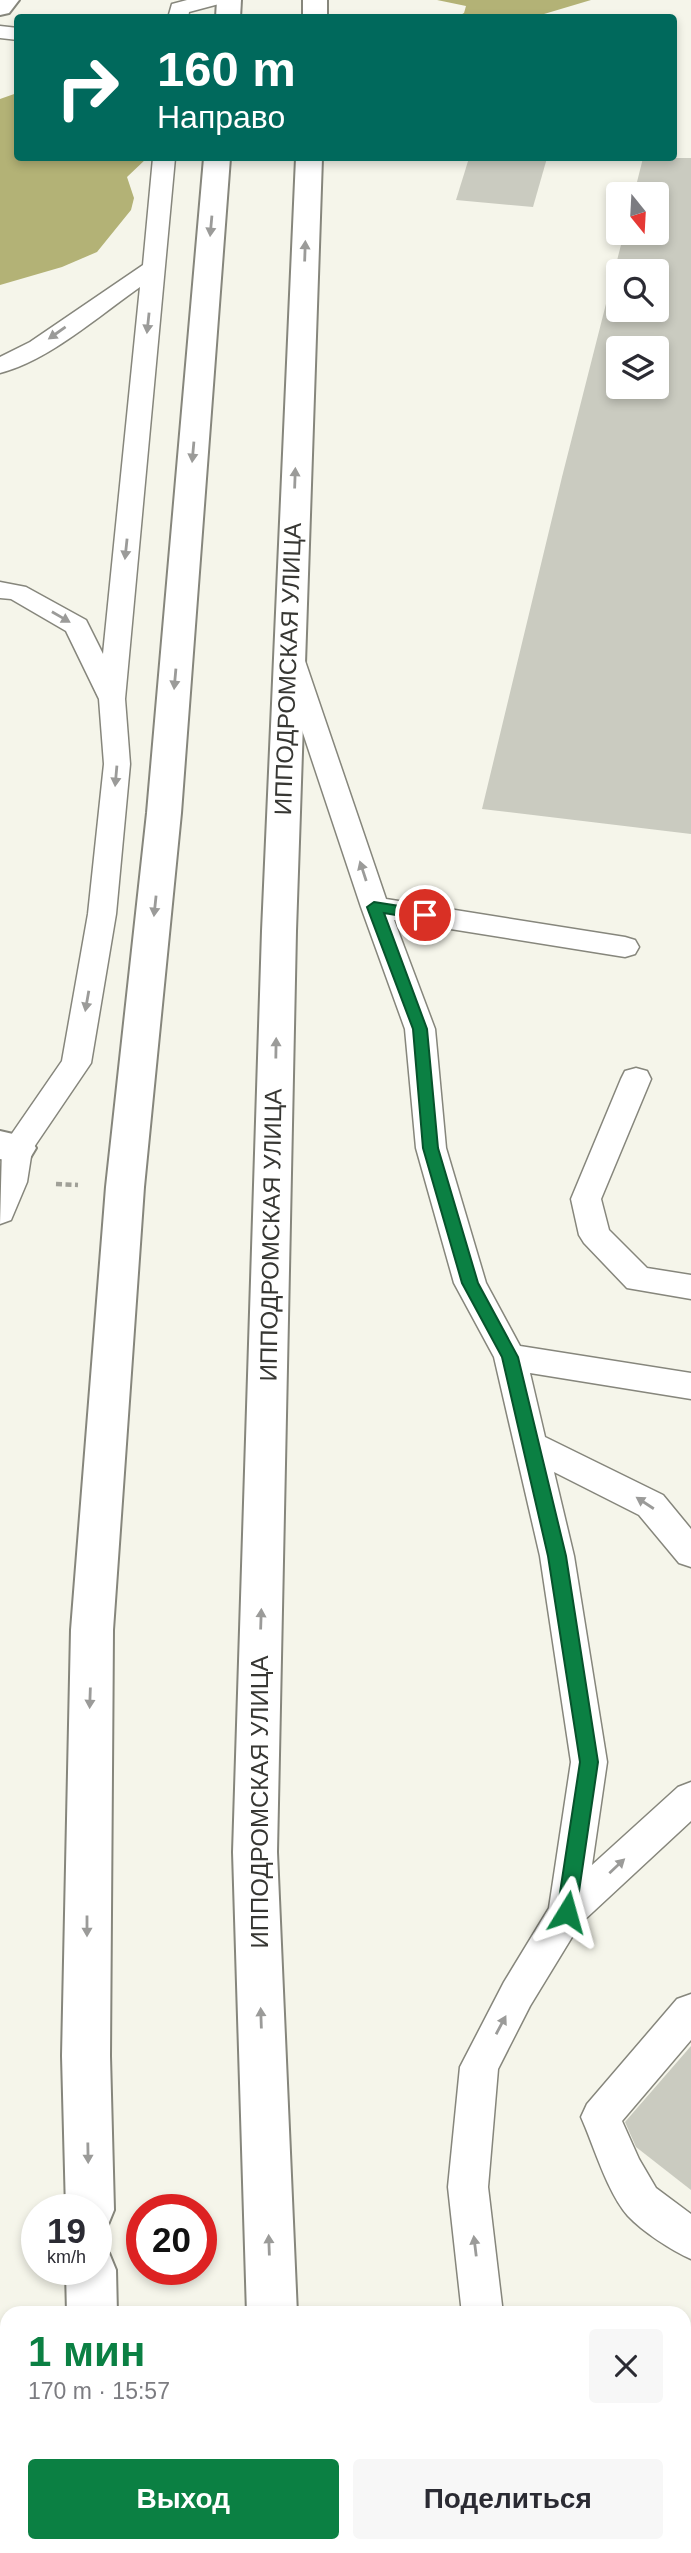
<!DOCTYPE html>
<html lang="ru">
<meta charset="utf-8">
<style>
:root{--surface:#fff;--page:#f7f7f7;--text:#2b2b33;--muted:#7c7c81;--accent:#0b8043}
body{margin:0;font-family:Arial,sans-serif;background:var(--page);color:var(--text);height:100vh;display:flex;flex-direction:column;font-size:26px;white-space:nowrap}
*{box-sizing:border-box;margin:0}
p{font-size:23px;color:var(--muted)}
.icon{flex:none;width:38px;height:38px;fill:none;stroke:currentColor;stroke-width:2;stroke-linecap:round;stroke-linejoin:round}
.map{position:relative;flex:1;overflow:hidden}
.sheet{position:absolute;left:0px;top:2306px;width:691px;height:247px;display:flex;flex-direction:column;background:var(--surface);border-radius:21px 21px 0 0;box-shadow:0 4px 10px #0003}
.sheet>*{flex:none}
.hud{position:absolute;left:14px;top:14px;width:663px;height:147px;border-radius:7px;box-shadow:0 4px 10px #0003;background:#00695c;color:#fff;overflow:hidden}
.needle{width:46px;rotate:162deg}
.fabs{position:absolute;left:606px;top:182px;display:grid;gap:14px}
.fabs a{display:grid;place-items:center;width:63px;height:63px;border-radius:7px;background:var(--surface);box-shadow:0 4px 10px #0003;font-size:35px}
.speed{position:absolute;left:21px;top:2194px;display:flex;gap:14px;font-size:35px;font-weight:700;text-align:center}
.speed>*{display:grid;place-content:center;width:91px;height:91px;border-radius:50%;background:var(--surface);box-shadow:0 4px 10px #0003;line-height:1}
.speed small{font-size:18px;font-weight:400}
.speed .limit{border:10px solid #d22;background:#fff;color:#111}
.pin{position:absolute;display:grid;place-items:center;width:60px;height:60px;color:#fff;margin:-30px;border:4px solid #fff;border-radius:50%;box-shadow:0 2px 7px #0007}
.me{position:absolute;width:77px;margin:-38px;rotate:8deg;stroke-linejoin:round;filter:drop-shadow(0 0 5px #0008)}
.turn{display:flex;align-items:center;gap:24px;height:147px;padding:0 28px;font-size:32px}
.turn .icon{width:91px;height:91px;stroke-width:2.5}
.turn b{display:block;font-size:49px;line-height:60px}
.round{display:grid;place-items:center;flex:none;width:74px;height:74px;border-radius:7px;background:var(--page)}
.headline{display:flex;align-items:center;justify-content:space-between;height:119px;padding:0 28px}
h1{font-size:42px;font-weight:600;line-height:52px;color:var(--accent)}
.action{display:flex;gap:14px;margin-top:auto;padding:14px 28px}
.action a{flex:1;height:80px;border-radius:7px;background:var(--accent);color:#fff;font-size:28px;font-weight:600;line-height:80px;text-align:center}
.action a+a{background:var(--page);color:var(--text)}
.map>svg:first-child{display:block}
.forest{fill:#b3b276}
.building{fill:#cacbc0;fill-rule:evenodd}
.lines{fill:none;stroke-linecap:round;stroke-linejoin:round}
.service-casing{stroke:#86867c;stroke-width:3}
.minor-casing{stroke:#86867c;stroke-width:4}
.trunk-casing{stroke:#86867c;stroke-width:4}
.path{stroke:#a0a098;stroke-width:4.5;stroke-dasharray:6 3.5;stroke-linecap:butt}
.service{fill:#fff;fill-rule:evenodd}
.minor{fill:#fff;fill-rule:evenodd}
.trunk{fill:#fff;fill-rule:evenodd}
.oneway{fill:#9b9b99}
.route{fill:#0b8043;stroke:#07532c;stroke-width:2}
.labels{text-anchor:middle;stroke-width:5;stroke-linejoin:round;paint-order:stroke}
.street-label{font-size:24px;fill:#373733;stroke:#fff}
</style>
<div class="map">
<svg width="691" height="2553" viewBox="0 0 691 2553">
<rect width="100%" height="100%" fill="#f5f5ea"/>
<g class="forest">
<polygon points="437,0 591,0 534,17 455,18 464,13 466,6"/>
<polygon points="17,93 18,158 147,158 127,177 134,198 131,210 97,252 62,267 0,285 0,99"/>
</g>
<g class="building">
<polygon points="469,158 547,158 533,207 456,200"/>
<path d="M643,158H691V834L482,809L562,477L624,233H656V194H634ZM618,271H656V310H618ZM618,348H656V387H618Z"/>
<polygon points="691,2046 691,2190 636,2147 625,2122"/>
</g>
<g class="lines">
<defs>
<g id="service">
<polygon points="187,0 222,0 219,4 189,12 188,18 168,18 172,4"/>
<polygon points="0,26 18,28 18,40 0,38"/>
<path d="M153,158H175L125,699L130,764L116,914L91,1063L32,1150L27,1182L11,1220L0,1224L2,1148L62,1061L88,914L104,764L99,699L66,631L11,599L0,598V582L26,587L86,620L103,654L140,287C100,315 48,361 0,373V357L30,342L143,265Z"/>
<polygon points="290,647 299,649 303,655 386,899 625,937 635,940 639,947 635,954 625,957 394,920 435,1029 446,1148 486,1283 520,1346 691,1373 691,1399 530,1373 545,1437 663,1495 691,1529 691,1567 679,1563 639,1515 554,1472 574,1556 607,1762 592,1865 678,1787 691,1782 691,1821 580,1924 530,2006 498,2069 488,2187 503,2314 462,2314 448,2187 460,2067 504,1982 549,1908 571,1762 540,1556 494,1357 454,1283 416,1148 405,1029 361,907 277,655 281,649"/>
<polygon points="636,1068 647,1071 651,1079 601,1199 609,1230 647,1268 691,1275 691,1299 627,1288 584,1243 579,1235 571,1199 621,1079 625,1071"/>
<path d="M691,1994V2040L622,2121L639,2159L656,2188L691,2214V2259C672,2251 642,2231 628,2216C607,2192 594,2146 581,2117L587,2104L677,1999Z"/>
<polygon points="509,2546 552,2546 554,2553 510,2553"/>
</g>
<g id="minor">
<polygon points="0,0 19,0 9,13 0,15"/>
<polygon points="0,1131 30,1138 36,1148 30,1158 17,1162 0,1159"/>
</g>
<g id="trunk">
<polygon points="217,0 241,0 240,18 216,18"/>
<rect x="303" y="0" width="24" height="18"/>
<polygon points="204,158 230,158 181,813 144,1187 113,1630 110,2056 114,2210 107,2227 96,2231 96,2210 66,2210 62,2056 71,1630 106,1187 147,813"/>
<polygon points="296,158 322,158 296,931 277,1852 297,2314 247,2314 233,1852 262,931"/>
<polygon points="96,2248 109,2253 116,2270 117,2314 67,2314 66,2270 96,2270"/>
<rect x="79" y="2546" width="52" height="7"/>
<polygon points="264,2546 316,2546 317,2553 265,2553"/>
</g>
</defs>
<use href="#service" class="service-casing"/>
<use href="#minor" class="minor-casing"/>
<use href="#trunk" class="trunk-casing"/>
<polyline class="path" points="56,1184 78,1185"/>
<use href="#service" class="service"/>
<use href="#minor" class="minor"/>
<use href="#trunk" class="trunk"/>
</g>
<defs><path id="oneway-solid" d="M-6-.8H1V-3.2L6.5 0L1 3.2V.8H-6Z" transform="scale(1.75)"/></defs>
<g class="oneway">
<use href="#oneway-solid" transform="translate(211 226) rotate(95)"/>
<use href="#oneway-solid" transform="translate(305 251) rotate(-88)"/>
<use href="#oneway-solid" transform="translate(148 323) rotate(96)"/>
<use href="#oneway-solid" transform="translate(57 333) rotate(145)"/>
<use href="#oneway-solid" transform="translate(193 452) rotate(95)"/>
<use href="#oneway-solid" transform="translate(295 478) rotate(-88)"/>
<use href="#oneway-solid" transform="translate(126 549) rotate(96)"/>
<use href="#oneway-solid" transform="translate(61 617) rotate(30)"/>
<use href="#oneway-solid" transform="translate(175 679) rotate(95)"/>
<use href="#oneway-solid" transform="translate(116 776) rotate(95)"/>
<use href="#oneway-solid" transform="translate(363 871) rotate(-108)"/>
<use href="#oneway-solid" transform="translate(155 906) rotate(96)"/>
<use href="#oneway-solid" transform="translate(87 1001) rotate(100)"/>
<use href="#oneway-solid" transform="translate(276 1048) rotate(-89)"/>
<use href="#oneway-solid" transform="translate(645 1503) rotate(-147)"/>
<use href="#oneway-solid" transform="translate(261 1619) rotate(-88)"/>
<use href="#oneway-solid" transform="translate(90 1698) rotate(92)"/>
<use href="#oneway-solid" transform="translate(617 1866) rotate(-43)"/>
<use href="#oneway-solid" transform="translate(87 1926) rotate(90)"/>
<use href="#oneway-solid" transform="translate(261 2018) rotate(-92)"/>
<use href="#oneway-solid" transform="translate(501 2025) rotate(-62)"/>
<use href="#oneway-solid" transform="translate(88 2153) rotate(89)"/>
<use href="#oneway-solid" transform="translate(269 2245) rotate(-92)"/>
<use href="#oneway-solid" transform="translate(475 2246) rotate(-97)"/>
</g>
<polygon class="route" points="374,902 425,910 432,915 425,920 384,913 427,1029 438,1148 478,1283 518,1357 566,1556 598,1762 576,1912 573,1918 567,1921 560,1918 557,1912 580,1762 548,1556 502,1357 462,1283 423,1148 413,1029 367,907"/>
<g class="labels">
<g class="street-label">
<text transform="translate(288 669) rotate(-88)" y="8">ИППОДРОМСКАЯ УЛИЦА</text>
<text transform="translate(271 1235) rotate(-89)" y="8">ИППОДРОМСКАЯ УЛИЦА</text>
<text transform="translate(260 1802) rotate(-90)" y="8">ИППОДРОМСКАЯ УЛИЦА</text>
</g>
</g>
</svg>
<div class="fabs">
<a><svg class="needle" viewBox="-14 -14 28 28"><path d="M0-13l5 13h-10z" fill="#e53935"/><path d="M0 13l5-13h-10z" fill="#7c7c81"/></svg></a>
<a><svg class="icon" aria-label="search" viewBox="0 0 24 24"><circle cx="10" cy="10" r="6"/><path d="M15 15l6 6"/></svg></a>
<a><svg class="icon" aria-label="layers" viewBox="0 0 24 24"><path d="M12 4l9 5-9 5-9-5zM3 14l9 5 9-5"/></svg></a>
</div>
<div class="speed"><div>19<small>km/h</small></div><div class="limit">20</div></div>
<div class="pin" style="left:425px;top:915px;background:#d93025"><svg class="icon" aria-label="arrive" viewBox="0 0 24 24"><path d="M6 21V4h12l-3 4 3 4H6"/></svg></div>
<svg class="me" style="left:567px;top:1912px" viewBox="-20 -20 40 40"><path d="M0-17L14 15 0 8-14 15z" fill="#0b8043" stroke="#fff" stroke-width="4"/></svg>
<div class="hud">
<div class="turn"><svg class="icon" aria-label="right" viewBox="0 0 24 24"><path d="M7 20v-9h11M14 6l5 5-5 5"/></svg><div><b>160 m</b>Направо</div></div>
</div>
<section class="sheet">
<div class="headline"><div><h1>1 мин</h1><p>170 m · 15:57</p></div><a class="round"><svg class="icon" aria-label="close" viewBox="0 0 24 24"><path d="M6 6l12 12M18 6L6 18"/></svg></a></div>
<div class="action"><a>Выход</a><a>Поделиться</a></div>
</section>
</div>
